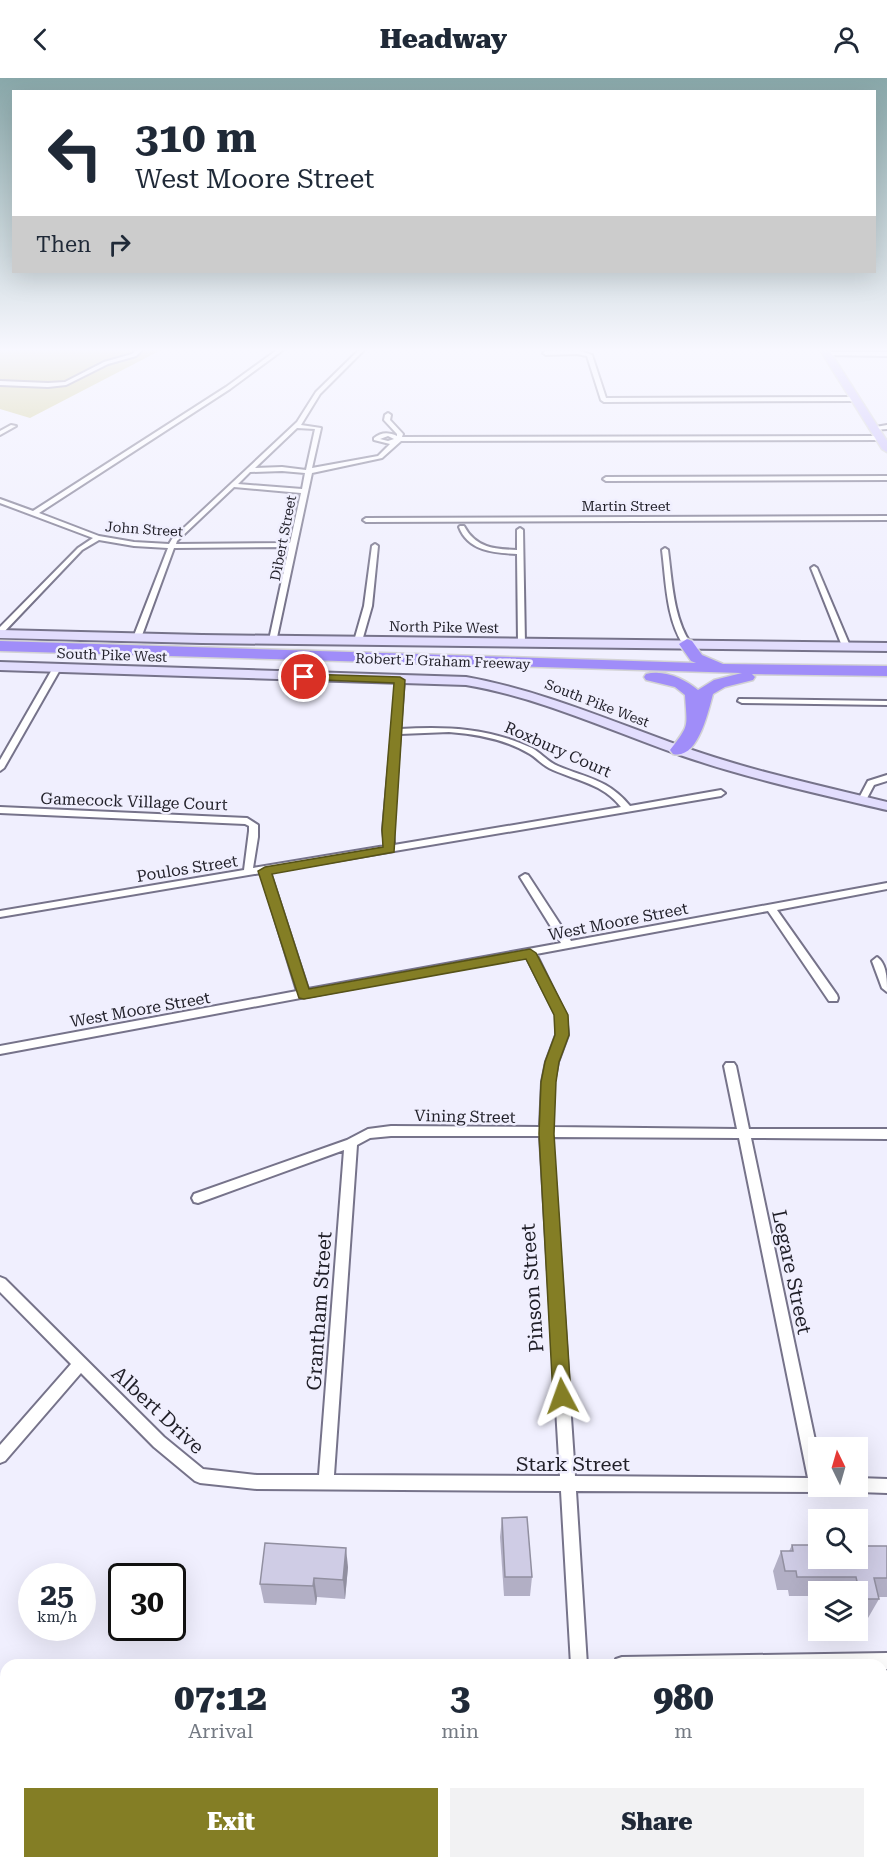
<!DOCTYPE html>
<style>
:root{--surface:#fff;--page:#f2f2f3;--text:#1f2937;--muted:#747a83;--accent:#847e25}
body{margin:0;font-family:"Roboto Serif",serif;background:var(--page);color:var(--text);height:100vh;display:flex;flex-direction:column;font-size:22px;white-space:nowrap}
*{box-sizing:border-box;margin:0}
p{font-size:20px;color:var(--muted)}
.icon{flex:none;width:33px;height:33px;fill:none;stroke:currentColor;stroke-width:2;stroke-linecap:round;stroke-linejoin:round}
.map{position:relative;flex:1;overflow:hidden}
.panel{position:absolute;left:0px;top:1581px;width:888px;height:210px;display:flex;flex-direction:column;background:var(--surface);border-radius:18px 18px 0 0;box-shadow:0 6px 24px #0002}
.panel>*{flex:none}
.guide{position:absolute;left:12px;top:12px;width:864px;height:183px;border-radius:0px;box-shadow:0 6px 24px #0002;background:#fff;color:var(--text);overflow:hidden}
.needle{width:39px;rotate:355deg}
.fabs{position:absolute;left:808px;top:1359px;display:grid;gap:12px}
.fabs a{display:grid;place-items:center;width:60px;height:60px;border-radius:0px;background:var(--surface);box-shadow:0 6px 24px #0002;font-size:30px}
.speed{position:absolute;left:18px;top:1485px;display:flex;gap:12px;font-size:30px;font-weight:700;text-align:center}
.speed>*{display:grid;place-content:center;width:78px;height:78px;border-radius:50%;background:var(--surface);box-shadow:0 6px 24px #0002;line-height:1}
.speed small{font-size:15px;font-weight:400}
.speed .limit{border:3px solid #111;border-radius:9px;background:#fff;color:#111}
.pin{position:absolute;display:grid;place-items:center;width:51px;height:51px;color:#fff;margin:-26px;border:3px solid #fff;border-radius:50%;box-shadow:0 2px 6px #0007}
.me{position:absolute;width:66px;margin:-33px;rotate:356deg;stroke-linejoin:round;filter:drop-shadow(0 0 4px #0008)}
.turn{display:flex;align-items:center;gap:21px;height:126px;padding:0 24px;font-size:27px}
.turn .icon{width:78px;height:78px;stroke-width:2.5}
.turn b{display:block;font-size:42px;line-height:51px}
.then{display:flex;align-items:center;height:57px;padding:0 24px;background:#0003;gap:12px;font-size:22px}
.eta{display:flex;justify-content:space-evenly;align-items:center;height:102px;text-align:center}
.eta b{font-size:36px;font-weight:800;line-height:42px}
.cta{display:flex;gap:12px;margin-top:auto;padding:12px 24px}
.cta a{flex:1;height:69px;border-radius:0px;background:var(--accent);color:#fff;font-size:24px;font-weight:800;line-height:69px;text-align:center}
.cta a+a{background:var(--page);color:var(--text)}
header{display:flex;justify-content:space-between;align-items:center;height:78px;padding:0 24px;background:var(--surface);font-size:27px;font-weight:800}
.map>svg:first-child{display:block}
.green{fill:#cfcb8b}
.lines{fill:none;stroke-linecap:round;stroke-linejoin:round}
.street-casing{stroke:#76738a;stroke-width:4}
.secondary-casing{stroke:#76738a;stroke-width:4}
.primary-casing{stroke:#d2d2d4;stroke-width:3}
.highway-casing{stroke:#d2d2d4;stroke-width:3}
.street{fill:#fff;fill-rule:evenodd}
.secondary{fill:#e2ddfd;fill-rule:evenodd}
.primary{fill:#c6bbfb;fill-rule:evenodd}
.highway{fill:#a08df9;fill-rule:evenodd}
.wall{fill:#b2afc5}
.shaded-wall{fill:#918fa0}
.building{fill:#cfcce5;stroke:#918fa0;stroke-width:1.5}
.route{fill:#847e25;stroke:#565218;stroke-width:1.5}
.labels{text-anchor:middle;stroke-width:5;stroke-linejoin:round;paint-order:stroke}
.far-street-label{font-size:14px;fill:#201f28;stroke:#f0effe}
.street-label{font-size:16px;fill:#201f28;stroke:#f0effe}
.near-street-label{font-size:20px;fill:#201f28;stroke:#f0effe}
</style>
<header><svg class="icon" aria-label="back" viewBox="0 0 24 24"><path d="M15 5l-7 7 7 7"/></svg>Headway<svg class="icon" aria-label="person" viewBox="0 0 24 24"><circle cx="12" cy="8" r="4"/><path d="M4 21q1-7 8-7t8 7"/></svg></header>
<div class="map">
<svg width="887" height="1791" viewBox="0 0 887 1791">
<rect width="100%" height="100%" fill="#f0effe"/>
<polygon class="green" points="0,272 161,272 30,340 0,331"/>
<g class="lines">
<defs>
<g id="street">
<polygon points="137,272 142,272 136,278 108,286 66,307 48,309 0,307 0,303 48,305 65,304 104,284 132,276"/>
<path d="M277,272H283L230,311L39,435L99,458L134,464L169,466L172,461L297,344L316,314L359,272H364L320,316L301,347L321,350L312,390L378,378L390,366L374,362V360C381,354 389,354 397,358V356L384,342L385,337L388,335L391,337L390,342L403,356L402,359L880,358L883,360L880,362L401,363L382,380L312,395L276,564L269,562L289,469L174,470L141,560L137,562L133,560L168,470L134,468L99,462L82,472L3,555H0V549L78,470L93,460L0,425V421L33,433L226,309ZM297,350L315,351L306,392L282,389L255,390ZM388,358L394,361L388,363L380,361ZM282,393L305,395L302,411L238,406L250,394ZM234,409L301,415L290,465L176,466L177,463Z"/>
<polygon points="577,272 592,277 606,320 855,319 858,321 855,323 604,324 601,322 587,278 577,276 546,277 543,275 546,273"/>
<polygon points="827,274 887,274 887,278 825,277"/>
<polygon points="11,347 16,348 0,357 0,353"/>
<polygon points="887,347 887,351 873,352 870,350"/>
<polygon points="887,398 887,402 606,403 603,401 606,399"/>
<polygon points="887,438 887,442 366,444 363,442 366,440"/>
<path d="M460,448H464C476,470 494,471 517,472V452L520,450L523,452L525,566L518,564L517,476C494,475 468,473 459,449Z"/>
<polygon points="375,466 378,468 372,528 362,563 358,565 354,563 364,528 372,468"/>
<path d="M665,470L668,472C672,502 673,540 691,566L687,568H684C666,541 666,503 662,472Z"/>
<polygon points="814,488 817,490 850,568 849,570 842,568 811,490"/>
<polygon points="54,588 60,588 61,590 4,690 0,693 0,682"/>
<path d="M397,600H400L404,602L400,651C446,648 489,650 532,670C541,675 548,684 558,688C587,700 609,702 630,728L721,712L725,715L721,718L270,794L308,911L561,865L520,799L525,796L528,797L571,863L887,805V811L777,832L837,917L838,920L837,923H829L768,833L536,876L566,937L568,957L558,984L554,1004L552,1049L737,1051L724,988L726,985H734L736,988L749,1051H887V1061L751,1060L819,1381V1408H826L824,1412L819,1414L576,1413L587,1587H571L561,1413L257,1411L200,1405L195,1403L154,1369L81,1295L5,1383L0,1385V1367L71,1286L0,1214V1199L5,1201L164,1359L203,1391L257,1397H319L344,1072L198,1125L194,1124L192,1120L194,1116L347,1062L368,1051L391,1048L540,1049L542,1004L546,984L556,957V937L526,878L0,976V968L297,913L261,795L0,839V833L244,792L249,753V748L245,746L0,735V729L247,740L258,747V759L253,790L385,768L383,752ZM449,654C476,656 505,661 530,676C538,681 543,688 553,692C578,703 603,706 621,729L394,767L393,752L400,656ZM391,1058H540L560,1398L334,1397L357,1067L370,1060ZM552,1059L739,1060L808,1400L575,1398Z"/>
<polygon points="739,621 887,623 887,627 742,625 738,623"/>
<polygon points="887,697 887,703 874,707 865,724 859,724 858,722 868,703"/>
<path d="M877,879C887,886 887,902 887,914L882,910L872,883Z"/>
<polygon points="858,1400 887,1401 887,1415 858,1414 853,1412 851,1408 858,1408"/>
<polygon points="887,1575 887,1591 882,1591 882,1587 614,1587 616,1581 622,1579"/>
<polygon points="0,1605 6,1607 6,1626 0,1624"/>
<polygon points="22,1785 43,1785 41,1791 20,1791"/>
<polygon points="583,1785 601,1785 602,1791 584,1791"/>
</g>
<g id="secondary">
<polygon points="0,552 202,557 887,565 887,573 202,565 0,560"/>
<path d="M0,584L466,599C545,613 617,646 692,672C756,694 822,708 887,724V732C819,716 750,701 683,678C611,653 542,620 466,607L0,592Z"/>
</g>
<polygon id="primary" points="820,272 829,272 887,363 887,374 882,371"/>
<path id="highway" d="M687,561L692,563L702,577L723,586L887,588V598L752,596L755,599L753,602L725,609L713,616C708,634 698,682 673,676L670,672C690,646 687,650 685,617L675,609L646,602L644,599L646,596C664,591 685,601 698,612L714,602L742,595L0,573V563L696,585L691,583L679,566Z"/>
</defs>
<use href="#street" class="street-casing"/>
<use href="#secondary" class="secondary-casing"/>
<use href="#primary" class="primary-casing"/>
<use href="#highway" class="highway-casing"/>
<use href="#street" class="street"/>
<use href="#secondary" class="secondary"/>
<use href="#primary" class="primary"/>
<use href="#highway" class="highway"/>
</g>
<g class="wall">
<polygon points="502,1440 532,1499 530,1518 504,1518 500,1459"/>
<polygon points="792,1467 887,1468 887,1519 878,1519 879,1521 868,1540 858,1540 858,1514 819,1514 819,1518 789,1518 788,1512 777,1512 773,1493 781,1473 789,1473"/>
<polygon points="348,1489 345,1521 317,1519 316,1527 264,1525 260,1506"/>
</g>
<g class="shaded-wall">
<polygon points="346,1470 348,1489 345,1521 343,1502"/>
<polygon points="314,1500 317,1519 316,1527 313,1508"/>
</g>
<g class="building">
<polygon points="527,1439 532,1499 505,1499 502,1440"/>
<polygon points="858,1452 863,1452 867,1468 887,1468 887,1500 874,1500 879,1521 861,1521 856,1499 797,1499 796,1493 785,1493 781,1473 793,1473 792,1467 819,1467 819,1480 858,1480"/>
<polygon points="265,1465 346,1470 343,1502 314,1500 313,1508 260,1506"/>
</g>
<linearGradient id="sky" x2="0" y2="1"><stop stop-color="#89a8aa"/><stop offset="0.52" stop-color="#f8f8ff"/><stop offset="1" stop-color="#f8f8ff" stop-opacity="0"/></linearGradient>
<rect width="887" height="523" fill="url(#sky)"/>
<polygon class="route" points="304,596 400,599 405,602 394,774 272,796 309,911 530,871 536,875 568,937 569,957 559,984 556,1004 554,1056 571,1318 568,1325 562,1327 555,1325 553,1318 539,1056 541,1004 545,984 555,957 554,937 526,881 304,921 299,920 258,793 265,789 383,769 382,752 394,605 300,601 300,597"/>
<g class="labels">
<g class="far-street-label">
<text x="626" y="433">Martin Street</text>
<text transform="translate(144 451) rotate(4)" y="5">John Street</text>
<text transform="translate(283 460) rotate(-79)" y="5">Dibert Street</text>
<text transform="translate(444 549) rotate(1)" y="5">North Pike West</text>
<text transform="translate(112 577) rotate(2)" y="5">South Pike West</text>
<text transform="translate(443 583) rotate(2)" y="5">Robert E Graham Freeway</text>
<text transform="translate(597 625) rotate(21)" y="5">South Pike West</text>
</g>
<g class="street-label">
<text transform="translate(558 671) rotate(24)" y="6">Roxbury Court</text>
<text transform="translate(134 723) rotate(2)" y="6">Gamecock Village Court</text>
<text transform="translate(187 790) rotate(-9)" y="6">Poulos Street</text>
<text transform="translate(618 843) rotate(-11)" y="6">West Moore Street</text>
<text transform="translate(140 931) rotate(-10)" y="6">West Moore Street</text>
<text transform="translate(465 1038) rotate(1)" y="6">Vining Street</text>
</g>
<g class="near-street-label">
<text transform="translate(792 1194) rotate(78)" y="7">Legare Street</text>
<text transform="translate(532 1210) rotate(-94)" y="7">Pinson Street</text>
<text transform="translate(319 1233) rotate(-86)" y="7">Grantham Street</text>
<text transform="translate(158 1332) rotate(43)" y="7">Albert Drive</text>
<text x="573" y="1393">Stark Street</text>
</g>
</g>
</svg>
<div class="fabs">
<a><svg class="needle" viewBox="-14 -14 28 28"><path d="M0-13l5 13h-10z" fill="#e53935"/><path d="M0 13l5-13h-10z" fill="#747a83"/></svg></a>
<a><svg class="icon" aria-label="search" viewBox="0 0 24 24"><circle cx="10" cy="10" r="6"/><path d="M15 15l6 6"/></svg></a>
<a><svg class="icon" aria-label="layers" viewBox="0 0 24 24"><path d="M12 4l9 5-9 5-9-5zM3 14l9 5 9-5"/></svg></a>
</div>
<div class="speed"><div>25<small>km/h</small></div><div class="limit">30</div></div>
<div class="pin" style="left:304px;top:599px;background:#d93025"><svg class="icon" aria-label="arrive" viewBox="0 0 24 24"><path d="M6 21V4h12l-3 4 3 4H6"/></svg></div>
<svg class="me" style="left:562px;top:1318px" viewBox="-20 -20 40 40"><path d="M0-17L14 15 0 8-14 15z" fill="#847e25" stroke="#fff" stroke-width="4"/></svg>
<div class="guide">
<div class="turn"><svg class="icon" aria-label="left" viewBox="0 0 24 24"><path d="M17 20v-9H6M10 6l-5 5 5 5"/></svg><div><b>310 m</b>West Moore Street</div></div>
<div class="then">Then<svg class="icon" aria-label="right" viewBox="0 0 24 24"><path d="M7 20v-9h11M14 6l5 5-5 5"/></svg></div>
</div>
<section class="panel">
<div class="eta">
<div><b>07:12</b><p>Arrival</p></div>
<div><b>3</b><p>min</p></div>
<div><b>980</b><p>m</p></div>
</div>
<div class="cta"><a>Exit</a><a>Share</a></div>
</section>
</div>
